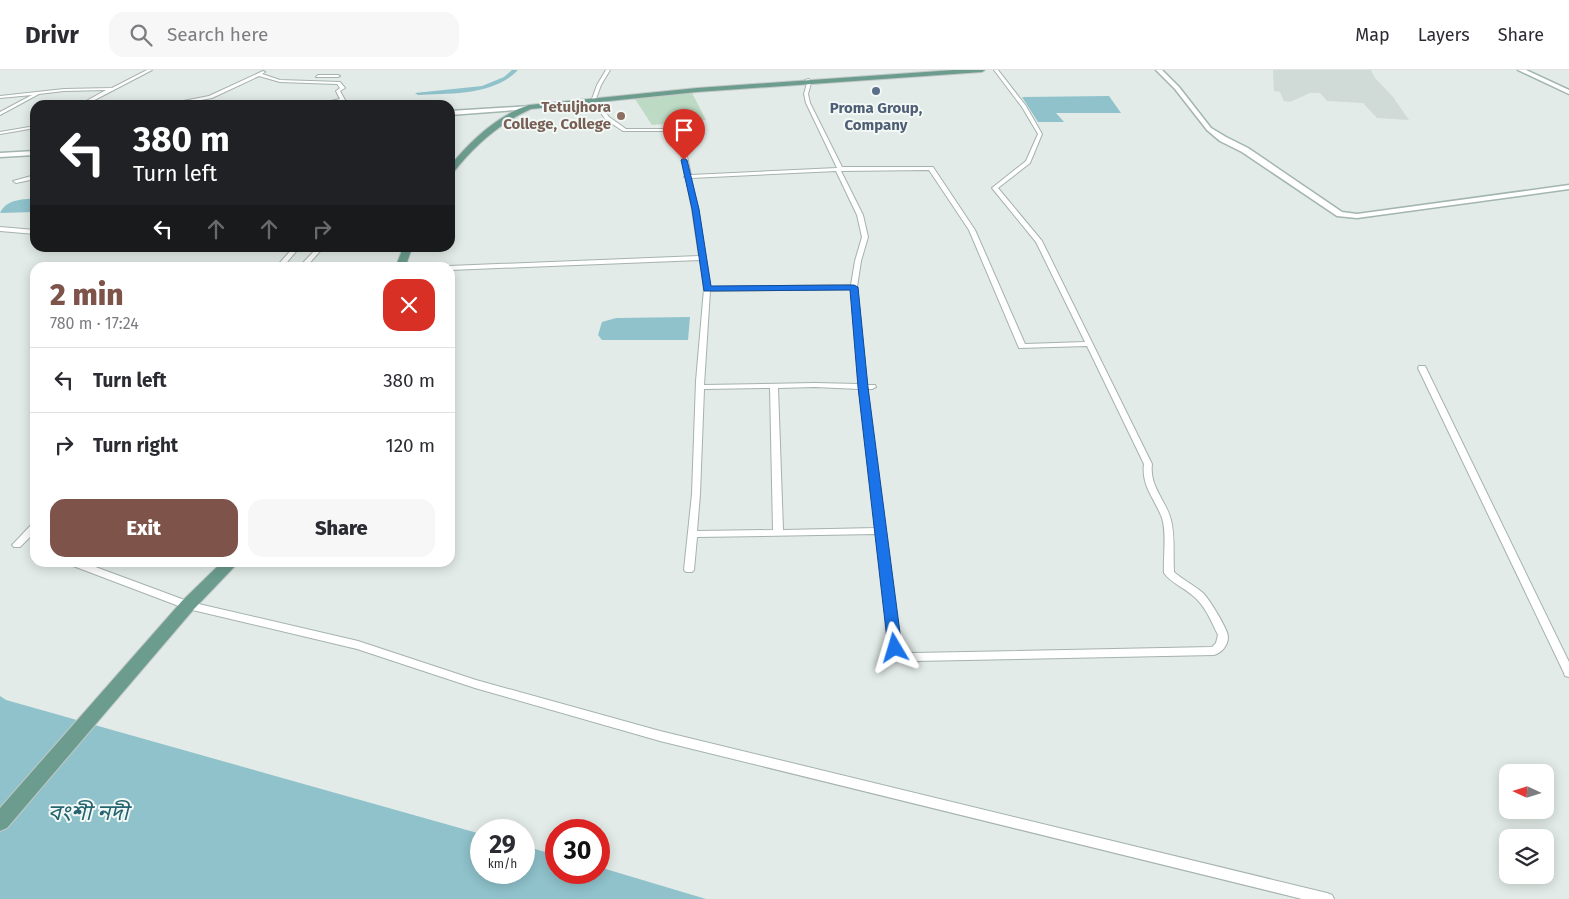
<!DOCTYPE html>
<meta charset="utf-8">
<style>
:root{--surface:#fff;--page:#f7f7f7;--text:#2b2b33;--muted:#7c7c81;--line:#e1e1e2;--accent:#7e534a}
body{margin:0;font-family:"Fira Sans","Noto Sans Bengali",sans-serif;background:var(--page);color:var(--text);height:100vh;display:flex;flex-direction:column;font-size:19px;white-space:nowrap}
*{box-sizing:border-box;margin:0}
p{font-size:16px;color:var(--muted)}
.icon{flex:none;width:28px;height:28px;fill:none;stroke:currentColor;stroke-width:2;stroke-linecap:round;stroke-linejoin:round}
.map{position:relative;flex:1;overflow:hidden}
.panel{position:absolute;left:30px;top:192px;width:425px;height:305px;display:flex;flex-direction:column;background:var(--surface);border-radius:15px;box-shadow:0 2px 12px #0003}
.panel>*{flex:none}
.hud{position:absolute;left:30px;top:30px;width:425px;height:152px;border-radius:15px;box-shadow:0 2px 12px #0003;background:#202124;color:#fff;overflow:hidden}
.needle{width:32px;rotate:274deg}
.buttons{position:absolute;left:1499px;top:694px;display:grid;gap:10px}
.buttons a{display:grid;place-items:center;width:55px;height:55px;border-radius:10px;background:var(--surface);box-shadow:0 2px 12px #0003;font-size:25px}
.speed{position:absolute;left:470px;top:749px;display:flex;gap:10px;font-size:25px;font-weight:700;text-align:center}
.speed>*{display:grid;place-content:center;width:65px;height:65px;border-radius:50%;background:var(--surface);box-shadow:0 2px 12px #0003;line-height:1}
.speed small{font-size:12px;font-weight:400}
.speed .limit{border:8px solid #d22;background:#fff;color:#111}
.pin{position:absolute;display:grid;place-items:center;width:42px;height:42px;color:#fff;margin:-51px -21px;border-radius:50% 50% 50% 0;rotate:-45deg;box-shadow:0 0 5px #0007}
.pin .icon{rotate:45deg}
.me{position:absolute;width:55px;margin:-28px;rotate:353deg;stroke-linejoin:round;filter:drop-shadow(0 0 4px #0008)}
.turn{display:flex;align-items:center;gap:18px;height:105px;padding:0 20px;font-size:22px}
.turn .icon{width:65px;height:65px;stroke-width:2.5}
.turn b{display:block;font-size:35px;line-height:42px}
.lanes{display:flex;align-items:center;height:48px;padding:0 20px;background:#0003;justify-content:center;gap:25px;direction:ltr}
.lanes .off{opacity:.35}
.round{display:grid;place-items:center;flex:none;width:52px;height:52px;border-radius:15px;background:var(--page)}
.head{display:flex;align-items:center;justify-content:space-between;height:85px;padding:0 20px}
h1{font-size:30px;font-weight:800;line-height:38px;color:var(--accent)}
.cta{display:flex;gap:10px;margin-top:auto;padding:10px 20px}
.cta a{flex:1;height:58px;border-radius:15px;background:var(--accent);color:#fff;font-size:20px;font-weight:800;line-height:58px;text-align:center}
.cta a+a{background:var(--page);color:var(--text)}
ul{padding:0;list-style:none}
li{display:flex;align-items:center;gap:15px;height:65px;padding:0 20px;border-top:1px solid var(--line)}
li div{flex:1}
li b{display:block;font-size:19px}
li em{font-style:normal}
header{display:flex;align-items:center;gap:30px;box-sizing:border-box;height:70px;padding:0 25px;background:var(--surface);border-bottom:1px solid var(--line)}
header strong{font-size:24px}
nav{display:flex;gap:28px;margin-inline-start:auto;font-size:18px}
.search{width:350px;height:45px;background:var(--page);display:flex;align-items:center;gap:12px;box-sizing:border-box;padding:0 18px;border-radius:15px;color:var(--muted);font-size:19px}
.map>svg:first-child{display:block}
.built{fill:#d0dad6}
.green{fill:#bddac4}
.water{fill:#8fc2cb}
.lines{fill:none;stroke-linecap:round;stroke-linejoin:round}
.canal{fill:#8fc2cb;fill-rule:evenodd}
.street-casing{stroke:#a5b2ae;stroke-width:2}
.secondary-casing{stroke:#a2b5ae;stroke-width:3}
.primary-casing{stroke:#c2c8c6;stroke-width:2}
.street{fill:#fff;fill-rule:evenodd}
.secondary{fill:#fff;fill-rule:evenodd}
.primary{fill:#6b9c8e;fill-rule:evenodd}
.route{fill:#1a73e8;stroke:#114b97}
.service-dot{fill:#5c6f8a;stroke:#f2f8f5;stroke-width:2}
.education-dot{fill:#8d6e63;stroke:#f2f8f5;stroke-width:2}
.labels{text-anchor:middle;stroke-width:4;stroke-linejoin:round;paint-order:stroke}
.far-education-label{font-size:15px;font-weight:bold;fill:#785e54;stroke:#f2f8f5;text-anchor:end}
.far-service-label{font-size:15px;font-weight:bold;fill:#4e5e75;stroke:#f2f8f5}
.near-water-label{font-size:22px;font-style:italic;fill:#246470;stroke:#f2f8f5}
</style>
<header>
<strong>Drivr</strong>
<div class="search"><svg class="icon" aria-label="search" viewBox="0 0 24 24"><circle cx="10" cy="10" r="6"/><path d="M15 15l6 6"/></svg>Search here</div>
<nav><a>Map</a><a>Layers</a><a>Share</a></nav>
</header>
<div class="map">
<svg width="1569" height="829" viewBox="0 0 1569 829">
<rect width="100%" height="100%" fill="#e2ebe7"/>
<polygon class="built" points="1273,0 1371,0 1375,8 1393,27 1409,50 1377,48 1363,33 1327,31 1320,23 1310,23 1290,32 1284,31 1280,22 1274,21"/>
<polygon class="green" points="692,23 706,50 652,55 635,29"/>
<g class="water">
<polygon points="1109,26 1121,43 1056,43 1064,52 1038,52 1022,27"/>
<path d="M35,128V142L0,143C7,129 20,130 35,128Z"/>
<polygon points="690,247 688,270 602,270 598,265 602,252 616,248"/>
<polygon points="0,626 6,630 481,764 481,802 524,802 524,776 556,785 556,802 599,802 599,797 706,829 0,829"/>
</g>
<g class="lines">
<path class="canal" d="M512,0H518C493,26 451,23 418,25L415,23L482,16L504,7Z"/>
<defs>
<g id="street">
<polygon points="147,0 152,0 85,35 79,35 106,20 64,21 39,24 0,45 0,42 32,25 0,28 0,26 64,19 112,18"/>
<path d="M606,0H610L601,15L596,29L609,47L626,59H664L674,63L684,73L691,105L837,98L806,33L804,24L807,13L805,10L809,9L811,13L808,24L810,33L842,97H933L975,160L1025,274L1085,272L1036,172L992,118L1026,91L1038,64L1022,37L994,0H998L1026,36L1042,64L1030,93L998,118L1042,171L1152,394C1149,417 1166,430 1171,450C1175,466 1173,485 1174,502C1183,510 1194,515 1203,523C1209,529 1228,559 1228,567C1228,576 1221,583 1214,585L914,591L896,589L890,578L876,464L697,467L694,500L692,502H686L684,500L692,424L696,311L704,219L700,190L450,200V198H446L449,196L699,186L692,139L686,108L684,107L685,106L679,73L670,65L663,61H623L605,49L592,29L597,15ZM929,100L969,160L1019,278L1087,276L1144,394C1141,416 1155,429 1162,448C1167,464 1163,487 1164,503C1171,513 1183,517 1192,525C1205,535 1211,551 1218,565L1216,573L1212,577L914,583L903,582L900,578L867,319H872L876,317L875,315H867L857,217L861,191L868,167L863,145L841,101ZM836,101L857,145L862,167L855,191L851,215L710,217L698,139L691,108ZM851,219L859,314L815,313L704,315L710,221ZM815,317L859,319L876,458L783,460L778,318ZM770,318L773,460L697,461L700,424L704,319Z"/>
<polygon points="263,1 265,2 262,4 280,10 340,12 345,18 340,21 345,30 323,35 313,35 340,29 336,21 340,18 337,14 280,12 259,6 212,28 173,35 163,35 209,26"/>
<polygon points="318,5 338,5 340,6 338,7 316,7"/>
<polygon points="35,56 35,58 0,64 0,62"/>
<polygon points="35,105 35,109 16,113 13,111"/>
<polygon points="0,157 35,160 35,164 0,161"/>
<polygon points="293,178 299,178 282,198 275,198"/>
<polygon points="317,178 323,178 305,198 298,198"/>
<polygon points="1419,296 1425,296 1426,298 1569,592 1569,607 1565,606 1564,603 1418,298"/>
<polygon points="35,453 35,462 20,477 14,477 12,475 14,473 32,454"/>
<polygon points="67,492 82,492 190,532 358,571 476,610 660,661 1327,823 1332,825 1334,829 1302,829 660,671 475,618 357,579 184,538 68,494"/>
</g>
<g id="secondary">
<polygon points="1156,0 1162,0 1179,17 1211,58 1226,67 1248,78 1342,142 1357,144 1569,115 1569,119 1357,148 1337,146 1242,82 1220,71 1207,60 1175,19"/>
<polygon points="1518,0 1526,0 1569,20 1569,24"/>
<polygon points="531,36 531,38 529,39 450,45 450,41"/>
<polygon points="35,81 35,85 0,87 0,83"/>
</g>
<g id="primary">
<path d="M954,0H985L982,2L697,22L531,39C500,53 474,76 453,103L450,104V96C470,71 498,45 529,35L697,18Z"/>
<polygon points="403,178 412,178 405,198 395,198"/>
<polygon points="222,492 239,492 194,539 7,758 0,761 0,738 182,531"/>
</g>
</defs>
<use href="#street" class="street-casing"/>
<use href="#secondary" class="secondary-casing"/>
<use href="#primary" class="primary-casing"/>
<use href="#street" class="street"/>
<use href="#secondary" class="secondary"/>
<use href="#primary" class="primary"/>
</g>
<polygon class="route" points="684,88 687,90 699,139 711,216 854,215 858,217 868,317 902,578 900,581 890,581 888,578 858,317 850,220 704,221 692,139 681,90"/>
<circle class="service-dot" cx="876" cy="21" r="5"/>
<circle class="education-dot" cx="621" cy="46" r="5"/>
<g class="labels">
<g class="far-education-label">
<text x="611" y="42">Tetuljhora<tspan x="611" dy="17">College, College</tspan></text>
</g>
<g class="far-service-label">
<text x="876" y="43">Proma Group,<tspan x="876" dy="17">Company</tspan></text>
</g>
<g class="near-water-label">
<text x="88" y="750">বংশী নদী</text>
</g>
</g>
</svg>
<div class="buttons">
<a><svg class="needle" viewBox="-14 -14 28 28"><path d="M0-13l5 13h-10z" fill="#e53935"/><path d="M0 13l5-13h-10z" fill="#7c7c81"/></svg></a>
<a><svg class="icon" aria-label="layers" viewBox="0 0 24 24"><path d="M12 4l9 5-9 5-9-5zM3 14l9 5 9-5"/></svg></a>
</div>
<div class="speed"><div>29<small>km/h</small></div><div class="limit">30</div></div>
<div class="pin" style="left:684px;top:90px;background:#d93025"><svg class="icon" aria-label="arrive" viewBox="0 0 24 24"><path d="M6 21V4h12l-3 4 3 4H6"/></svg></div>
<svg class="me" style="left:895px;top:578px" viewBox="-20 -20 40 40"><path d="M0-17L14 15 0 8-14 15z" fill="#1a73e8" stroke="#fff" stroke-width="4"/></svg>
<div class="hud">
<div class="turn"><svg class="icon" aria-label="left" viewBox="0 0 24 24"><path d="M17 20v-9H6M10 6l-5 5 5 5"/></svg><div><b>380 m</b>Turn left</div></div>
<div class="lanes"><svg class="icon" aria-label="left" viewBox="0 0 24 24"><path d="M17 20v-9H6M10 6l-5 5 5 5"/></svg><svg class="icon off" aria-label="ahead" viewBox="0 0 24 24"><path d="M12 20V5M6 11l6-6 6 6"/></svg><svg class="icon off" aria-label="ahead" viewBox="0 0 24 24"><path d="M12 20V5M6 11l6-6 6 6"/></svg><svg class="icon off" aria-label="right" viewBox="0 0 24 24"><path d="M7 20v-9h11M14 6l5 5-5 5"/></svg></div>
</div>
<section class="panel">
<div class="head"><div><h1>2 min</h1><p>780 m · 17:24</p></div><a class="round" style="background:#d93025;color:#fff"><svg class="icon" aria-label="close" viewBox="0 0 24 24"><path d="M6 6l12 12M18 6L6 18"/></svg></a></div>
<ul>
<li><svg class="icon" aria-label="left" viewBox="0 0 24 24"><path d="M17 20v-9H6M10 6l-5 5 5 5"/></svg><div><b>Turn left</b></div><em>380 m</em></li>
<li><svg class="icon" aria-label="right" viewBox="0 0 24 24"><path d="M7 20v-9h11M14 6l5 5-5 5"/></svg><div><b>Turn right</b></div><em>120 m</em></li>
</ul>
<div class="cta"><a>Exit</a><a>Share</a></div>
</section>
</div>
